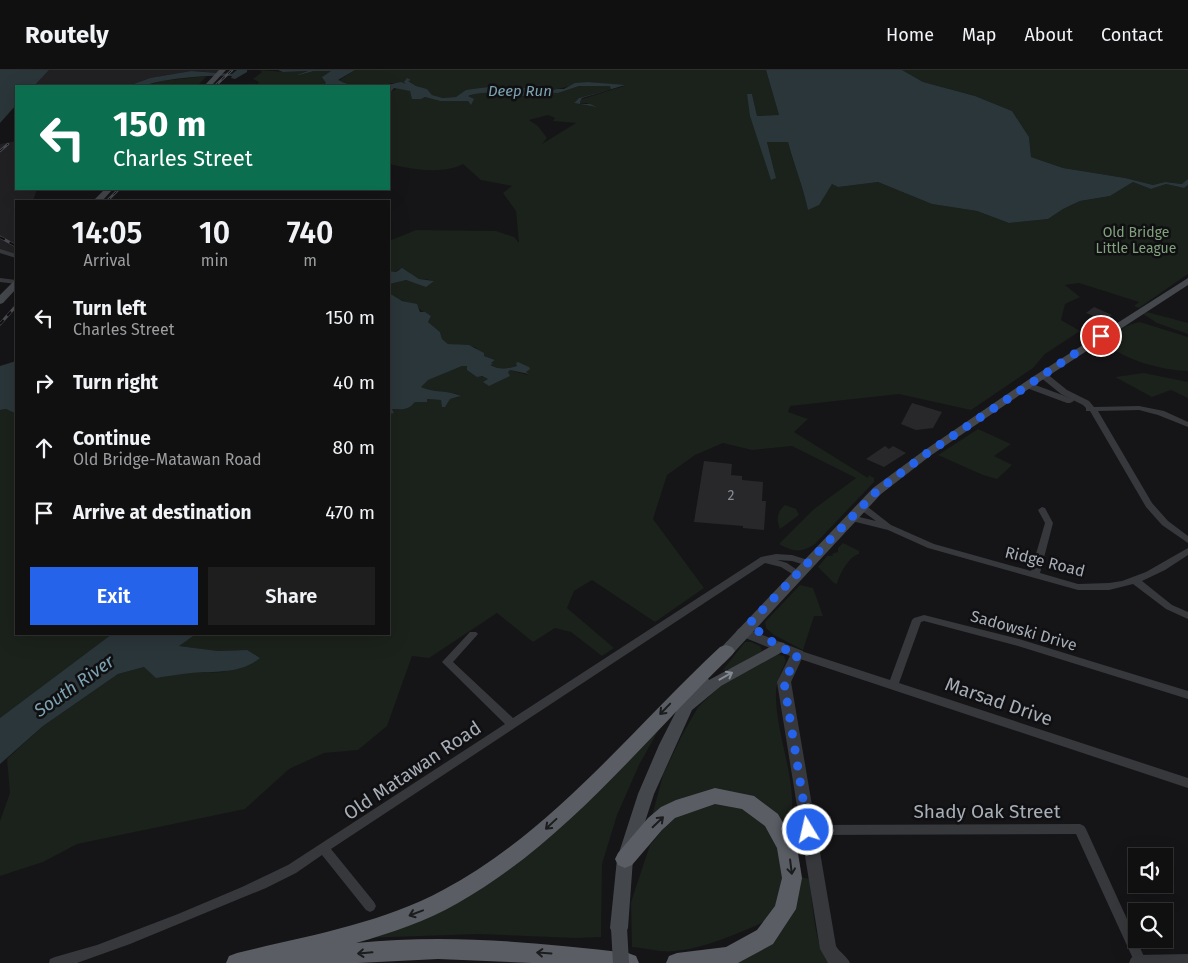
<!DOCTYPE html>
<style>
:root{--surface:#101011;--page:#1e1e1f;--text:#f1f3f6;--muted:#9c9d9f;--line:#303031;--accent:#2563eb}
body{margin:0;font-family:"Fira Sans",sans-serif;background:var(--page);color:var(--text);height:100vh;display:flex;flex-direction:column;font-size:19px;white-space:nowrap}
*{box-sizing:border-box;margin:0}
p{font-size:16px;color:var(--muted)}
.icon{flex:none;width:28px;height:28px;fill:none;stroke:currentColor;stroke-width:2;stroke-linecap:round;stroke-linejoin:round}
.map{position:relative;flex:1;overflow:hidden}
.side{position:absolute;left:15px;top:130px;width:375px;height:435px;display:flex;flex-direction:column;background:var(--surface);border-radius:0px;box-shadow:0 5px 20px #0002,0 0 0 1px var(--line)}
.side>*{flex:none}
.banner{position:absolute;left:15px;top:15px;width:375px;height:105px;border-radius:0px;box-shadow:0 5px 20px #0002,0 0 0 1px var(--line);background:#0b6e4f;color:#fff;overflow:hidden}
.buttons{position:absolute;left:1128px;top:778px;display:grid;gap:10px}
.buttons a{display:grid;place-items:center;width:45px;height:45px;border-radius:0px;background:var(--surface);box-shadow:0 5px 20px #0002,0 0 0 1px var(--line);font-size:25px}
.pin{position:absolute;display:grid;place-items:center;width:42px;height:42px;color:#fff;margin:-21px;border:2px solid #fff;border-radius:50%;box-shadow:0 1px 5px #0007}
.me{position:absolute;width:55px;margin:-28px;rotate:351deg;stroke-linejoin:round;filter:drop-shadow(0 0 4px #0008)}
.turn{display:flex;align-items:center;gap:18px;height:105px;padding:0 15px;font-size:22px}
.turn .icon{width:65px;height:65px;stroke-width:2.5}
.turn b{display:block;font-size:35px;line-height:42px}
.eta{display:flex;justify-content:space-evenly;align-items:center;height:85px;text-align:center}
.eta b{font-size:30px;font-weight:600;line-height:35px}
.action{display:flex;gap:10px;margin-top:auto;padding:10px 15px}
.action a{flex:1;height:58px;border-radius:0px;background:var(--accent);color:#fff;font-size:20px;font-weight:600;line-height:58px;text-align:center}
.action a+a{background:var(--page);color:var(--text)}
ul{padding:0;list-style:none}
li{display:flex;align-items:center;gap:15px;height:65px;padding:0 15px}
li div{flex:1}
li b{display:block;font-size:19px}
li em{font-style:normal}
header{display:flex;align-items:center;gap:30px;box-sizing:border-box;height:70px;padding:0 25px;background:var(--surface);border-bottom:1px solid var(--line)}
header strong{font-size:24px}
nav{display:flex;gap:28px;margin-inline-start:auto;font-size:18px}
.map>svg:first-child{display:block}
.built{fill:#212124}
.green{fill:#1b211b;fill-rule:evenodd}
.water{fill:#2b363a}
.building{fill:#28282b}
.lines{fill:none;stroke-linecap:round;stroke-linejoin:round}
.minor{fill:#36383c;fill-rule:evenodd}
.tertiary{fill:#36383c;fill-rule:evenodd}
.secondary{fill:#44474c;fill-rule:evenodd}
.trunk{fill:#5a5e64;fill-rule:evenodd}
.rail-far1-casing{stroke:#494c51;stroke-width:2.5}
.rail-casing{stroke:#494c51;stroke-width:3}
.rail-far1{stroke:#101012;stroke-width:1;stroke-dasharray:4.5;stroke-linecap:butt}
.rail{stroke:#101012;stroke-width:2;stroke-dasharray:5.5;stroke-linecap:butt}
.secondary-bridge{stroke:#44474c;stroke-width:16}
.oneway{stroke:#848a92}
.oneway2{stroke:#1b1c1e}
.route{stroke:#2563eb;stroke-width:9;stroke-dasharray:0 16.2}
.labels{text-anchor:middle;stroke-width:5;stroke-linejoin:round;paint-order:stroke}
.far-park-label{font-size:14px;fill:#82a27d;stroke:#101012}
.number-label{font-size:14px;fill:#868c93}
.far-water-label{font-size:15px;font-style:italic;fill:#7da3b2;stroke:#101012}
.street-label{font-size:16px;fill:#a7aeb7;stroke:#101012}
.water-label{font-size:18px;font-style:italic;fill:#7da3b2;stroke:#101012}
.near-street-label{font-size:19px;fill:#a7aeb7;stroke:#101012}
</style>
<header>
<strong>Routely</strong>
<nav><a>Home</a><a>Map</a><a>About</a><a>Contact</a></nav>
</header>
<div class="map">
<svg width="1188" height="893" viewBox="0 0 1188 893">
<rect width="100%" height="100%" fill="#151517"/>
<g class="built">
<polygon points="49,0 223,0 220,3 191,1 150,8 128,16 34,16"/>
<polygon points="16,71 16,119 37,119 33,131 16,131 16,188 0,183 0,74"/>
</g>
<g class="green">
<polygon points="260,0 286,2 308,1 298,5 314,1 332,1 323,6 326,13 322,16 257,16 259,12 253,9 262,2"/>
<path d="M355,0H766L779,45L757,46L752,24H747L776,108L767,72H788C794,95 803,116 808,139L832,114L838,117L878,112L932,134L977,141L1009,153L1048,149L1063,139L1080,131L1110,126L1133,112L1151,119L1166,114L1184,118L1188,115V204L1139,238L1134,236L1139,232L1079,213L1065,215L1080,227L1065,234L1061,250L1080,261L1045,284L1033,298L971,340L899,324L790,336L788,342L808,349L794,362L868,408L869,405L874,408V412L815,474C802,483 793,482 779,474L814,439L856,408L792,376L752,380L723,373L695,385L667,405L653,449L704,518L655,552L592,510L574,521L567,538L614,578L602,586L571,562L555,558L533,572L497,543L429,588L412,586L387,656L358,680L324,683L289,699L245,739L77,774L43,792L0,806V751L10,723L7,689L43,656L118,604L144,597L191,603L224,602L247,580L218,581L178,576L196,564H389V344L394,342L392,339C402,338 408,341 415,332H427L426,329L441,330L443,334L450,329L459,327L458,324L430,321L421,317L427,310L462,296H468L470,302C486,308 493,313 509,306L507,302L510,300L528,305L518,296C508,299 499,300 489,295L495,290L484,286L475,277L448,274L442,269L440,262L428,252L431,246C421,242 421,239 414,235C406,231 396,230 389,223V214L391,212L406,210L423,215L433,211C428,209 425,210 420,209C414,208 407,201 399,199L396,202L389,201V171L416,160L496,161L514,167L519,173L516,141L503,123L512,116L481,110L463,94C442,105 411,99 389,94V23L398,18L410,21L413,29H421L425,27L440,31H468L471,34L472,30L467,27L482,21L513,26L533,24L532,22L558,23L579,16H611V19L579,28L574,33L591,36L587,33L580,34V32L582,29L624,16L589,12L557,19H516L508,21L496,17H485L456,27L443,28L432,25L427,19L416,16L408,11L410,10L405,12L407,14L391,13L383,16H346L344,12L338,11ZM548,45L555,48L553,51L576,53L542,74L547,68L538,56L529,50Z"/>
<polygon points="902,0 1188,0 1188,109 1183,114 1165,112 1153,115 1125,108 1063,98 1031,87 1029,67 1012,41 975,26 923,12"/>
<polygon points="207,6 197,16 146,16 161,11"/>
<polygon points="1147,242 1188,253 1188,264 1157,253 1143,244"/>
<path d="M1140,252L1188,267V301C1166,301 1121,290 1107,273C1113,262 1128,254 1140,252Z"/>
<polygon points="1144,303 1188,312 1188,328 1171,320 1152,327 1115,307"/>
<polygon points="6,339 16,343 16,564 112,564 0,648 0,340"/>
<polygon points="978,359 1011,374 994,386 1012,395 997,409 983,405 938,385"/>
<path d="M785,435L796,439L799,445L780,459C776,450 777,441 785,435Z"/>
<path d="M843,473L859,481V484C849,486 839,505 837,514L834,513L818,497L827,486H833L832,484L838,482V478Z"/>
<polygon points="800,515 813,518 823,546 814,546 803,580 774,565 766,558 765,552"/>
<polygon points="745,572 751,572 760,576 762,581 735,597 722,601"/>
<path d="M777,584L784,586L786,591C781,602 775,615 776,628C777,671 801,718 789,762L752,729L733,724L651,750L663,705L681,667L698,637L719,617Z"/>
<polygon points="666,647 640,693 617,745 602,794 601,867 576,868 478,864 362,868 450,835"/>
<path d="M714,732L743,737L765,750L785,788L784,821L771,849C741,862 708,878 675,881C662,883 646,878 632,877L631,832L650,775L670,751L690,740Z"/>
<path d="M797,806L809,809C813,832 814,876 829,893H716L746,886Z"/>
</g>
<g class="water">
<polygon points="0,0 49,0 34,16 16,16 16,35 0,53"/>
<path d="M237,0H247V2L235,9L231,8L232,6C209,5 185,7 162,11C149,14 143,16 128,16L150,8L191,1L232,4Z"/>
<polygon points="278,0 355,0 338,10 347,14 346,16 322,16 326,13 322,7 331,1 314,1 299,5 297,5 308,1 283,2"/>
<path d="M766,0H902L923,12L975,26L1012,41L1029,67L1031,87L1063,98L1125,108L1153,115L1165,112L1182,114L1188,109V115L1184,118L1166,114L1151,119L1133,112L1110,126L1080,131L1063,139L1048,149L1009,153L977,141L932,134L878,112L838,117L832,114L819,135L808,140C803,116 794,95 788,72H767L776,108L771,110L750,46L747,24H752L757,46L779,45Z"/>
<path d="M407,8L411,10L408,11L416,16L427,19L432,25L443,28L456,27L466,20L495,16L508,21L520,20L531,15L546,16L552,20L557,19H564L575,13L588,12L625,15L582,28L580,32V34H590L597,37L574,33L579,28L611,19L610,16H579L558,23L533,22V24C509,31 493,17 468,26L474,29L471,35L468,31H440L425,27L421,29H412L410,21L394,18L390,23L389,16H383L401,12L406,14L404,12Z"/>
<polygon points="402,198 419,209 434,211 426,217 406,210 389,214 389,201 396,202"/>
<path d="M389,223L402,231L417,234L420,242H425L431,246L428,252L440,262L442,269L448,274L469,275L484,283V286L495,290L491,293L493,294L490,295C499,300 508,299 517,296L516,293L518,292L529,297L530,299L526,302L529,304L510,300L508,302L510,306L489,316L483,312L488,309L482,306L477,307L467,300V296H462L428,310L421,317C432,323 449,320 461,326L450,329L445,337H442L441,330L427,329V332H415C408,341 402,339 392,339L394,343L389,344Z"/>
<polygon points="16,291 16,343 15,343 6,339 0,340 0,296"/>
<path d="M112,564H196L179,576L218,581L247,580L260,588C240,604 216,601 191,603C180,604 168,606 156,608L144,597L118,604L43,656L0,694V648Z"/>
</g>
<g class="building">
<polygon points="1094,237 1112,245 1104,250 1086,243"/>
<polygon points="912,333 942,342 933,358 916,360 901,354"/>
<polygon points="885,376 889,379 893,376 906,383 884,397 866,389"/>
<polygon points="704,391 732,394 731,405 742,406 742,410 763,412 762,431 766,431 764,460 743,458 743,456 694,452"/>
</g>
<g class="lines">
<g class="minor">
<polygon points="0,179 16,184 16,188 0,183"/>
<polygon points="0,208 16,210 16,214 0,212"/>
<polygon points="1040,303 1046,303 1067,320 1089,331 1094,337 1139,336 1164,341 1188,352 1188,357 1158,345 1139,340 1098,341 1152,433 1168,451 1188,466 1188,473 1162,455 1146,437 1090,341 1086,341 1086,338 1083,335 1061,324 1040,307 1039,305"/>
<polygon points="1024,313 1030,313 1073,329 1074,331 1070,333 1067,333 1024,317 1023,315"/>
<polygon points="861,433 864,434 891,455 934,474 1031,501 1045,453 1038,440 1042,437 1045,438 1053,453 1040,503 1078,514 1109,513 1122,511 1146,502 1188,478 1188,485 1165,500 1142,511 1172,535 1188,542 1188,549 1166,539 1133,514 1109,520 1078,520 928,478 888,460 848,450 847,448 851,445 876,451 858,438 857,436"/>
<polygon points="776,484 792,485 811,491 813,493 808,496 792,491 777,490 787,493 800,502 802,504 800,506 797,507 781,497 765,493 331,779 374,832 376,836 374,840 370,842 366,840 322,785 296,803 266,818 130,874 77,893 49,893 50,889 55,887 97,875 178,844 242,817 288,795 505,654 442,592 470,562 476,562 478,564 453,592 513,648 761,487"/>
<polygon points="924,545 1019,569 1188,621 1188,629 1018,576 924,551 921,552 899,613 1188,708 1188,718 794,587 793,584 794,581 798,580 890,610 912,550 914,548"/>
<polygon points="1080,754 1084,756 1086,759 1147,893 1135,893 1076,764 808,765 804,763 802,760 804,757 808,755"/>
</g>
<g class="tertiary">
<path d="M742,557L803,581L804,584L791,612L836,876C840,883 847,886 850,893H828L820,879L777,612L790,586L738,565L736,562L738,559Z"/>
<polygon points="1188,884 1188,893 1129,893 1131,888 1137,885"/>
</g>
<g class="secondary">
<polygon points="219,0 226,0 211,16 204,16"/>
<polygon points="105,119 113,119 102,131 93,131"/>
<polygon points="1188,208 1188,215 1039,312 930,386 881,424 724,593 719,594 714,593 712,589 714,585 873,418 922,382 1031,308"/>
<polygon points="16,211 16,219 3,233 0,234 0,225 13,212"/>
<polygon points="779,572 784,573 786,577 784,581 721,616 692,640 654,724 633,789 628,858 625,864 619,866 613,864 610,858 617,789 638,724 659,675 689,616 697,606 702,605 707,606 709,610"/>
</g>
<g class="trunk">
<path d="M726,575L732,577L735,581L732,585C644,670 566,772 458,833C427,851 391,863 356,873C447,864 537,872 628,883L636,886L639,893H532L438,889L358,893H226L229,886L237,883C306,866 380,854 443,820C552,762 631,660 720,577Z"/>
<polygon points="715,718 754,726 778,744 797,777 802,808 796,839 773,874 738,893 666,893 669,886 677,883 726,877 757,860 775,836 782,808 777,778 765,756 742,739 715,734 675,748 662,760 632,795 625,798 618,795 615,789 618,783 648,748 661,737 676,730"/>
</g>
<defs>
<g id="rail-far1">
<polyline points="215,16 232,0"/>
<polyline points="0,81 8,74"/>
<polyline points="107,131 119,119"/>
</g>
<g id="rail">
<polyline points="0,167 16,176"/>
<polyline points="0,254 16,236"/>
</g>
</defs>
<use href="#rail-far1" class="rail-far1-casing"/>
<use href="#rail" class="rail-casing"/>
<use href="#rail-far1" class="rail-far1"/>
<use href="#rail" class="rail"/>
<polyline class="secondary-bridge" points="619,858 621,893"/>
</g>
<defs><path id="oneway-shaft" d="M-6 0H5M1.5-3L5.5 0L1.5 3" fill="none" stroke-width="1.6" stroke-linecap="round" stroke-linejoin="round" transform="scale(1.25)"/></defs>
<use class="oneway" href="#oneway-shaft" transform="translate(726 606) rotate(-29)"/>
<g class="oneway2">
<use href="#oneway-shaft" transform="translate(665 639) rotate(134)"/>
<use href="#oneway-shaft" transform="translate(658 752) rotate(-44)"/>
<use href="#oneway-shaft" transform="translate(551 754) rotate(137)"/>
<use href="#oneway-shaft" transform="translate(791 797) rotate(83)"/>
<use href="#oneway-shaft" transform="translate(416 843) rotate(159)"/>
<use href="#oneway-shaft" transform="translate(365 883) rotate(175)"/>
<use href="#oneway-shaft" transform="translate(544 883) rotate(-176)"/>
</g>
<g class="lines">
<polyline class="route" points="808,760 784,612 798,584 779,577 749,554 877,421 926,384 1101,266"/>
</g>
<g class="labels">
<g class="far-park-label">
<text x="1136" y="167">Old Bridge<tspan x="1136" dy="16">Little League</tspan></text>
</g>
<g class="number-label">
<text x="731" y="430">2</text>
</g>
<g class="far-water-label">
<text x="520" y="26">Deep Run</text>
</g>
<g class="street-label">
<text transform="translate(1045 491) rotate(14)" y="6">Ridge Road</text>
<text transform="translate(1024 560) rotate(16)" y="6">Sadowski Drive</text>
</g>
<g class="water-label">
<text transform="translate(74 616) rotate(-35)" y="6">South River</text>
</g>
<g class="near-street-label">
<text transform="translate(999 631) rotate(19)" y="7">Marsad Drive</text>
<text transform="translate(412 700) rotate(-34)" y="7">Old Matawan Road</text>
<text x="987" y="748">Shady Oak Street</text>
</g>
</g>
</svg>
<div class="buttons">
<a><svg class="icon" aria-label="sound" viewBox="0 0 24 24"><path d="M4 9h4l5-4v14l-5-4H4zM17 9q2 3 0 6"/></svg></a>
<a><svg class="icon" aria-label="search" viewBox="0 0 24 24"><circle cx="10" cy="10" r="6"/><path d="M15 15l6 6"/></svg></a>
</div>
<div class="pin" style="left:1101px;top:266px;background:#d93025"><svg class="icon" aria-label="arrive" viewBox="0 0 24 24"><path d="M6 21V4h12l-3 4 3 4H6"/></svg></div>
<svg class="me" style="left:808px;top:760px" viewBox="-20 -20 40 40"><circle r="17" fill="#2563eb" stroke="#fff" stroke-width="3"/><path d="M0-11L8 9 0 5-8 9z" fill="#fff"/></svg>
<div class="banner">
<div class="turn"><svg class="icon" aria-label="left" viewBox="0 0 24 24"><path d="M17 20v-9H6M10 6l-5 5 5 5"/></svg><div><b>150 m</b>Charles Street</div></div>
</div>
<section class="side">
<div class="eta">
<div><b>14:05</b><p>Arrival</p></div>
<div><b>10</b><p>min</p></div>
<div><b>740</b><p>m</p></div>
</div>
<ul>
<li><svg class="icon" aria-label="left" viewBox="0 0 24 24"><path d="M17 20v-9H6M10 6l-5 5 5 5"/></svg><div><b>Turn left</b><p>Charles Street</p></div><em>150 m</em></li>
<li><svg class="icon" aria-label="right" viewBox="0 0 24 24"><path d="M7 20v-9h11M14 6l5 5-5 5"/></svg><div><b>Turn right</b></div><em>40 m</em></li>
<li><svg class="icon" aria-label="ahead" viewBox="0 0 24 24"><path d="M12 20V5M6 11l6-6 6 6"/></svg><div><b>Continue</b><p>Old Bridge-Matawan Road</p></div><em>80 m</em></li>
<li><svg class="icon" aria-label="arrive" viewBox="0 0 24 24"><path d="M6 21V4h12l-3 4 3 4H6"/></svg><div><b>Arrive at destination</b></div><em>470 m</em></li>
</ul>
<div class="action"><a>Exit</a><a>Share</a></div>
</section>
</div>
